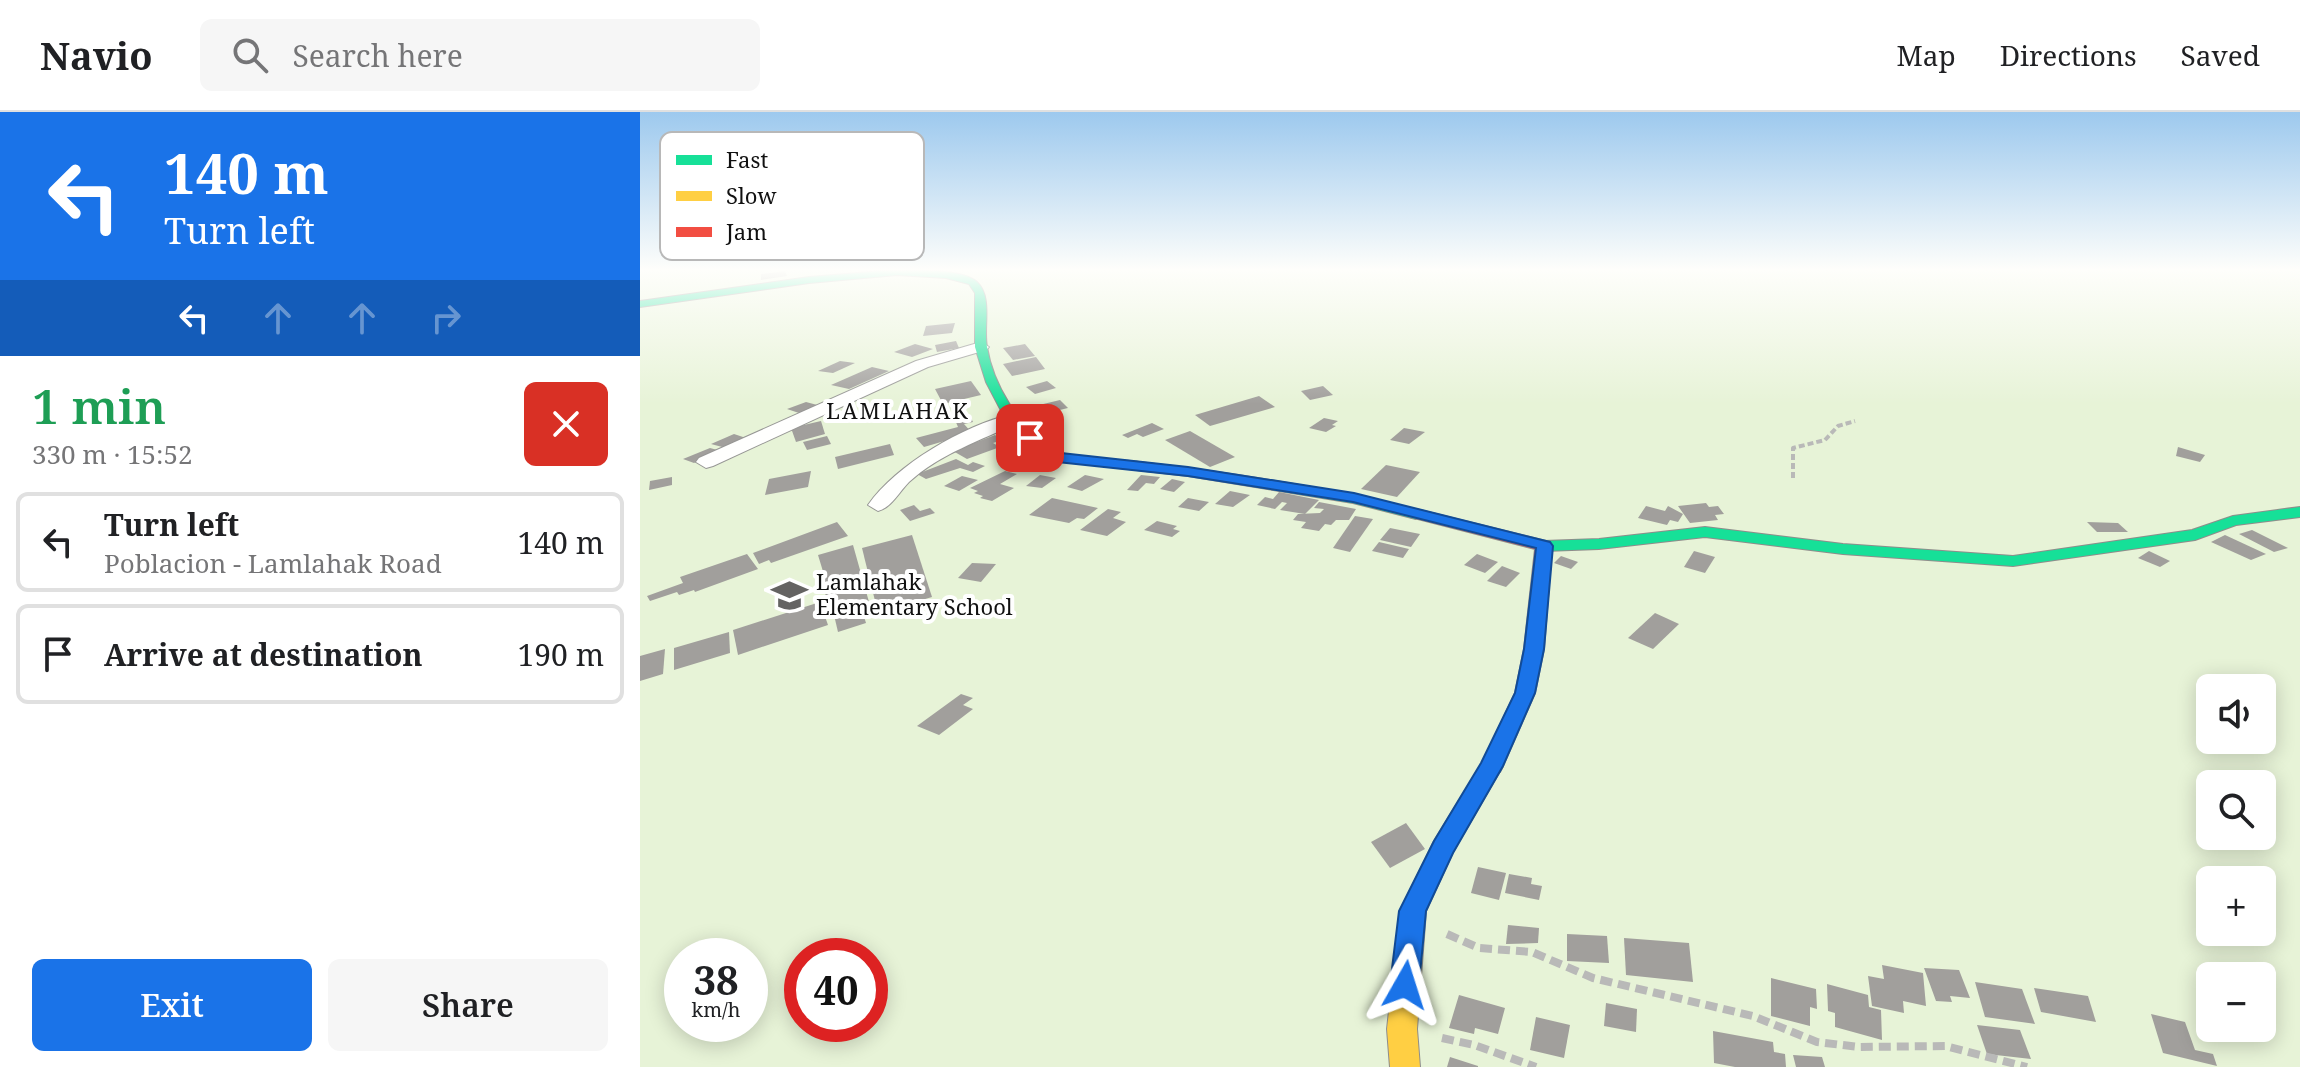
<!DOCTYPE html>
<meta charset="utf-8">
<style>
:root{--surface:#fff;--page:#f6f6f6;--text:#202124;--muted:#757577;--line:#e0e0e0;--accent:#1a73e8}
body{margin:0;font-family:"Noto Serif",serif;background:var(--page);color:var(--text);height:100vh;display:flex;flex-direction:column;font-size:30px;white-space:nowrap}
*{box-sizing:border-box;margin:0}
p{font-size:26px;color:var(--muted)}
.icon{flex:none;width:44px;height:44px;fill:none;stroke:currentColor;stroke-width:2;stroke-linecap:round;stroke-linejoin:round}
.map{position:relative;flex:1;overflow:hidden}
.details{display:flex;flex-direction:column;background:var(--surface);width:640px}
.details>*{flex:none}
.top-card{background:#1a73e8;color:#fff;overflow:hidden}
.controls{position:absolute;left:1556px;top:562px;display:grid;gap:16px}
.controls a{display:grid;place-items:center;width:80px;height:80px;border-radius:12px;background:var(--surface);box-shadow:0 4px 20px #0003;font-size:40px}
.speed{position:absolute;left:24px;top:826px;display:flex;gap:16px;font-size:40px;font-weight:700;text-align:center}
.speed>*{display:grid;place-content:center;width:104px;height:104px;border-radius:50%;background:var(--surface);box-shadow:0 4px 20px #0003;line-height:1}
.speed small{font-size:20px;font-weight:400}
.speed .limit{border:12px solid #d22;background:#fff;color:#111}
.pin{position:absolute;display:grid;place-items:center;width:68px;height:68px;color:#fff;margin:-34px;border-radius:16px;box-shadow:0 4px 12px #0006}
.me{position:absolute;width:88px;margin:-44px;rotate:6deg;stroke-linejoin:round;filter:drop-shadow(0 0 6px #0008)}
.turn{display:flex;align-items:center;gap:28px;height:168px;padding:0 32px;font-size:36px}
.turn .icon{width:104px;height:104px;stroke-width:2.5}
.turn b{display:block;font-size:56px;line-height:68px}
.lanes{display:flex;align-items:center;height:76px;padding:0 32px;background:#0003;justify-content:center;gap:40px;direction:ltr}
.lanes .off{opacity:.35}
.round{display:grid;place-items:center;flex:none;width:84px;height:84px;border-radius:12px;background:var(--page)}
.summary{display:flex;align-items:center;justify-content:space-between;height:136px;padding:0 32px}
h1{font-size:48px;font-weight:600;line-height:60px;color:#1e9e55}
.cta{display:flex;gap:16px;margin-top:auto;padding:16px 32px}
.cta a{flex:1;height:92px;border-radius:12px;background:var(--accent);color:#fff;font-size:32px;font-weight:600;line-height:92px;text-align:center}
.cta a+a{background:var(--page);color:var(--text)}
ul{padding:0;list-style:none}
li{display:flex;align-items:center;gap:24px;height:100px;margin:0 16px 12px;padding:0 16px;border:4px solid var(--line);border-radius:12px}
li div{flex:1}
li b{display:block;font-size:30px}
li em{font-style:normal}
header{display:flex;align-items:center;gap:48px;box-sizing:border-box;height:112px;padding:0 40px;background:var(--surface);border-bottom:2px solid var(--line)}
header strong{font-size:38px}
nav{display:flex;gap:44px;margin-inline-start:auto;font-size:28px}
.search{width:560px;height:72px;background:var(--page);display:flex;align-items:center;gap:20px;box-sizing:border-box;padding:0 28px;border-radius:12px;color:var(--muted);font-size:30px}
main{display:flex;flex:1;min-height:0}
.map>svg:first-child{display:block}
.green{fill:#e7f3d7;fill-rule:evenodd}
.building{fill:#a19f9c}
.lines{fill:none;stroke-linecap:round;stroke-linejoin:round}
.street-casing{stroke:#979795;stroke-width:2}
.fast-casing{stroke:#8e8d8b;stroke-width:2}
.slow-casing{stroke:#8e8d8b;stroke-width:2}
.jam-casing{stroke:#8e8d8b;stroke-width:2}
.path-far1{stroke:#b9b9b8;stroke-width:4;stroke-dasharray:6 3;stroke-linecap:butt}
.path{stroke:#b9b9b8;stroke-width:8;stroke-dasharray:12 6;stroke-linecap:butt}
.street{fill:#fffffe;fill-rule:evenodd}
.fast{fill:#16e098;fill-rule:evenodd}
.slow{fill:#ffcf43;fill-rule:evenodd}
.jam{fill:#f24e42;fill-rule:evenodd}
.route{fill:#1a73e8;stroke:#114b97;stroke-width:2}
.labels{text-anchor:middle;stroke-width:8;stroke-linejoin:round;paint-order:stroke}
.far-quarter-label{font-size:22px;letter-spacing:2px;fill:#111;stroke:#fff}
.poi-label{font-size:22px;fill:#111;stroke:#fff;text-anchor:start}
.key{fill:#fff;stroke:#b8b8b8;stroke-width:2}
.key-label{font-size:22px;fill:#111}
</style>
<header>
<strong>Navio</strong>
<div class="search"><svg class="icon" aria-label="search" viewBox="0 0 24 24"><circle cx="10" cy="10" r="6"/><path d="M15 15l6 6"/></svg>Search here</div>
<nav><a>Map</a><a>Directions</a><a>Saved</a></nav>
</header>
<main>
<section class="details">
<div class="top-card">
<div class="turn"><svg class="icon" aria-label="left" viewBox="0 0 24 24"><path d="M17 20v-9H6M10 6l-5 5 5 5"/></svg><div><b>140 m</b>Turn left</div></div>
<div class="lanes"><svg class="icon" aria-label="left" viewBox="0 0 24 24"><path d="M17 20v-9H6M10 6l-5 5 5 5"/></svg><svg class="icon off" aria-label="ahead" viewBox="0 0 24 24"><path d="M12 20V5M6 11l6-6 6 6"/></svg><svg class="icon off" aria-label="ahead" viewBox="0 0 24 24"><path d="M12 20V5M6 11l6-6 6 6"/></svg><svg class="icon off" aria-label="right" viewBox="0 0 24 24"><path d="M7 20v-9h11M14 6l5 5-5 5"/></svg></div>
</div>
<div class="summary"><div><h1>1 min</h1><p>330 m · 15:52</p></div><a class="round" style="background:#d93025;color:#fff"><svg class="icon" aria-label="close" viewBox="0 0 24 24"><path d="M6 6l12 12M18 6L6 18"/></svg></a></div>
<ul>
<li><svg class="icon" aria-label="left" viewBox="0 0 24 24"><path d="M17 20v-9H6M10 6l-5 5 5 5"/></svg><div><b>Turn left</b><p>Poblacion - Lamlahak Road</p></div><em>140 m</em></li>
<li><svg class="icon" aria-label="arrive" viewBox="0 0 24 24"><path d="M6 21V4h12l-3 4 3 4H6"/></svg><div><b>Arrive at destination</b></div><em>190 m</em></li>
</ul>
<div class="cta"><a>Exit</a><a>Share</a></div>
</section>
<div class="map">
<svg width="1660" height="955" viewBox="0 0 1660 955">
<rect width="100%" height="100%" fill="#fdfcf7"/>
<path class="green" d="M0,159H1660V955H0ZM1570,576H1622V628H1570ZM1570,672H1622V724H1570ZM1570,768H1622V820H1570ZM42,844H110V912H42ZM162,844H230V912H162ZM1570,864H1622V916H1570Z"/>
<g class="building">
<polygon points="145,159 147,164 121,168 121,162"/>
<polygon points="315,211 312,221 283,224 286,214"/>
<polygon points="316,229 319,236 297,240 295,233"/>
<polygon points="275,232 293,237 272,245 254,240"/>
<polygon points="385,232 395,244 373,248 363,236"/>
<polygon points="396,245 405,257 372,264 363,252"/>
<polygon points="200,249 215,251 193,261 178,259"/>
<polygon points="232,255 249,259 209,277 191,273"/>
<polygon points="331,269 341,283 303,292 295,277"/>
<polygon points="407,269 416,276 395,282 386,275"/>
<polygon points="683,274 693,283 670,288 661,279"/>
<polygon points="619,284 635,295 570,314 555,303"/>
<polygon points="420,288 428,296 403,302 395,294"/>
<polygon points="166,290 181,294 162,302 147,297"/>
<polygon points="330,304 333,310 324,312 332,321 284,335 276,326 318,315 315,308"/>
<polygon points="684,306 698,309 692,313 696,314 686,320 669,316"/>
<polygon points="181,309 185,322 156,330 151,316"/>
<polygon points="512,311 524,317 503,325 497,322 488,326 482,323"/>
<polygon points="764,316 785,320 769,332 750,328"/>
<polygon points="550,319 595,345 570,355 525,328"/>
<polygon points="94,322 109,327 86,336 71,332"/>
<polygon points="355,323 362,328 353,331 360,335 327,347 313,339"/>
<polygon points="187,324 191,332 167,338 163,330"/>
<polygon points="250,332 254,343 198,357 195,345"/>
<polygon points="1538,335 1565,343 1560,350 1536,344"/>
<polygon points="70,336 81,339 54,351 43,347"/>
<polygon points="392,345 420,350 405,360 377,356"/>
<polygon points="316,347 328,353 333,350 345,354 333,360 320,356 286,367 277,362"/>
<polygon points="746,353 780,360 757,385 721,377"/>
<polygon points="171,359 168,375 125,383 129,367"/>
<polygon points="365,359 377,362 360,372 374,376 352,389 340,386 343,384 334,381 338,379 330,376"/>
<polygon points="400,363 416,366 402,376 386,374"/>
<polygon points="445,363 464,367 442,379 427,375"/>
<polygon points="501,363 520,365 514,372 506,371 498,379 487,378"/>
<polygon points="322,364 338,368 319,379 304,374"/>
<polygon points="32,365 32,373 9,378 10,369"/>
<polygon points="532,367 545,370 534,380 520,377"/>
<polygon points="590,379 610,383 593,395 575,392"/>
<polygon points="639,380 679,388 665,402 640,398 647,391 642,390 635,397 617,393 625,385 633,387"/>
<polygon points="412,386 458,396 444,407 437,406 429,411 389,403"/>
<polygon points="548,386 569,390 559,399 538,395"/>
<polygon points="679,390 716,397 709,408 696,408 691,413 685,412 679,419 661,416 666,410 653,408 658,402 680,401 684,397 674,396"/>
<polygon points="1066,391 1069,395 1078,394 1084,402 1075,403 1078,408 1050,411 1038,394"/>
<polygon points="274,393 280,399 290,396 295,401 270,409 260,398"/>
<polygon points="1006,394 1025,399 1028,394 1043,402 1038,410 1030,408 1027,413 998,406"/>
<polygon points="468,397 481,400 473,406 486,410 467,424 440,418"/>
<polygon points="715,404 733,407 710,440 693,436"/>
<polygon points="517,409 537,414 533,417 540,419 532,425 504,418"/>
<polygon points="197,410 208,424 131,451 129,448 119,452 113,441"/>
<polygon points="1447,410 1478,411 1488,420 1457,420"/>
<polygon points="750,416 780,422 771,435 740,428"/>
<polygon points="1612,418 1648,436 1634,440 1599,422"/>
<polygon points="272,423 292,485 238,501 222,436"/>
<polygon points="1585,423 1626,442 1611,448 1571,430"/>
<polygon points="739,430 769,437 763,446 732,439"/>
<polygon points="213,433 229,490 191,502 181,467 185,466 178,443"/>
<polygon points="1054,439 1075,445 1065,461 1044,455"/>
<polygon points="1509,439 1530,449 1520,455 1498,446"/>
<polygon points="107,442 118,457 55,480 54,478 39,483 37,480 10,489 7,484 43,471 40,465"/>
<polygon points="837,442 858,450 845,461 824,453"/>
<polygon points="921,444 938,450 931,457 914,451"/>
<polygon points="332,451 356,452 341,470 318,466"/>
<polygon points="862,454 880,461 866,475 847,469"/>
<polygon points="180,490 188,513 98,543 93,518"/>
<polygon points="221,495 226,511 198,520 194,503"/>
<polygon points="1015,501 1039,512 1013,537 988,526"/>
<polygon points="89,520 90,541 34,558 34,536"/>
<polygon points="25,537 23,562 0,569 0,544"/>
<polygon points="321,582 333,586 323,593 333,597 299,623 277,614"/>
<polygon points="766,711 785,737 750,756 731,730"/>
<polygon points="838,755 866,761 859,788 831,781"/>
<polygon points="869,762 892,766 891,772 902,774 899,788 865,781"/>
<polygon points="868,813 899,816 898,831 866,832"/>
<polygon points="927,822 967,824 969,851 927,849"/>
<polygon points="984,826 1049,831 1053,870 986,863"/>
<polygon points="1242,853 1283,861 1286,894 1263,889 1264,901 1232,894 1228,864 1244,867"/>
<polygon points="1284,856 1319,858 1330,886 1310,884 1312,890 1296,889"/>
<polygon points="1131,866 1176,877 1177,897 1170,895 1170,914 1131,904"/>
<polygon points="1335,870 1382,877 1395,912 1345,905"/>
<polygon points="1187,872 1228,883 1229,895 1241,898 1242,928 1195,915 1195,901 1188,899"/>
<polygon points="1394,876 1448,884 1456,910 1401,900"/>
<polygon points="819,883 865,896 858,922 835,916 834,922 809,916"/>
<polygon points="966,891 997,897 996,920 964,914"/>
<polygon points="1511,902 1545,910 1555,938 1573,942 1577,954 1523,941"/>
<polygon points="896,905 930,913 924,946 890,938"/>
<polygon points="1337,913 1380,918 1391,947 1347,942"/>
<polygon points="1073,919 1133,930 1134,940 1145,942 1146,955 1095,955 1074,951"/>
<polygon points="1153,943 1182,945 1185,955 1156,955"/>
<polygon points="810,945 838,954 838,955 807,955"/>
</g>
<g class="lines">
<defs>
<g id="street">
<polygon points="341,230 349,235 346,238 288,255 73,354 66,356 56,350 59,346 276,249"/>
<path d="M372,302L378,303L381,307L378,311C341,328 300,342 269,370C259,380 251,396 238,399L228,393C257,352 323,314 372,302Z"/>
</g>
<g id="fast">
<path d="M242,159C264,159 321,155 337,170C353,185 343,215 347,235C353,274 379,312 409,337C418,345 483,348 499,350C594,361 689,375 782,399L784,402L776,407L713,391L548,364L403,347L367,310L346,270L335,235V181L329,172L306,166L257,163L169,171L0,195V189L169,165Z"/>
<polygon points="1660,395 1660,405 1596,413 1555,428 1373,454 1203,442 1065,425 959,437 904,439 896,434 904,429 959,427 1065,415 1203,432 1373,444 1552,418 1593,404"/>
</g>
<polygon id="slow" points="852,646 860,648 863,654 813,740 786,799 777,917 780,955 750,955 747,917 760,799 794,729 844,648"/>
<polygon id="jam" points="776,397 910,430 912,434 904,537 895,581 863,654 860,660 852,662 844,660 841,654 875,581 884,537 895,437 770,405 768,402 770,399"/>
</defs>
<use href="#street" class="street-casing"/>
<use href="#fast" class="fast-casing"/>
<use href="#slow" class="slow-casing"/>
<use href="#jam" class="jam-casing"/>
<polyline class="path-far1" points="1153,366 1153,336 1185,328 1198,314 1215,309"/>
<g class="path">
<polyline points="807,822 839,836 892,840 953,866 1113,904 1177,930 1219,935 1305,934 1387,955"/>
<polyline points="802,926 834,933 896,955"/>
</g>
<use href="#street" class="street"/>
<use href="#fast" class="fast"/>
<use href="#slow" class="slow"/>
<use href="#jam" class="jam"/>
</g>
<linearGradient id="sky" x2="0" y2="1"><stop stop-color="#9dc9ee"/><stop offset="0.54" stop-color="#fefefb"/><stop offset="1" stop-color="#fefefb" stop-opacity="0"/></linearGradient>
<rect width="1660" height="292" fill="url(#sky)"/>
<polygon class="route" points="390,322 412,340 548,355 714,381 910,430 913,434 904,537 895,581 863,654 813,741 786,799 779,873 775,883 765,887 755,883 750,873 759,799 794,729 841,651 875,581 884,537 896,436 713,390 548,364 408,349 403,347 383,326"/>
<defs>
<symbol id="school-bare" viewBox="-9 -9 18 18"><path d="M0-5L7-2L0 1L-7-2ZM-4 1L0 2.5L4 1V4Q0 6-4 4Z" fill="#646362" stroke="#fff" stroke-width="2.5" paint-order="stroke"/></symbol>
</defs>
<g fill-rule="evenodd">
<use href="#school-bare" x="124" y="458" width="51" height="51"/>
</g>
<g class="labels">
<g class="far-quarter-label">
<text x="258" y="307">LAMLAHAK</text>
</g>
<g class="poi-label">
<text x="176" y="478">Lamlahak<tspan x="176" dy="25">Elementary School</tspan></text>
</g>
</g>
<rect x="20" y="20" width="264" height="128" rx="12" class="key"/>
<rect x="36" y="43" width="36" height="10" fill="#16e098"/>
<rect x="36" y="79" width="36" height="10" fill="#ffcf43"/>
<rect x="36" y="115" width="36" height="10" fill="#f24e42"/>
<g class="key-label">
<text x="86" y="56">Fast</text>
<text x="86" y="92">Slow</text>
<text x="86" y="128">Jam</text>
</g>
</svg>
<div class="controls">
<a><svg class="icon" aria-label="sound" viewBox="0 0 24 24"><path d="M4 9h4l5-4v14l-5-4H4zM17 9q2 3 0 6"/></svg></a>
<a><svg class="icon" aria-label="search" viewBox="0 0 24 24"><circle cx="10" cy="10" r="6"/><path d="M15 15l6 6"/></svg></a>
<a>+</a>
<a>−</a>
</div>
<div class="speed"><div>38<small>km/h</small></div><div class="limit">40</div></div>
<div class="pin" style="left:390px;top:326px;background:#d93025"><svg class="icon" aria-label="arrive" viewBox="0 0 24 24"><path d="M6 21V4h12l-3 4 3 4H6"/></svg></div>
<svg class="me" style="left:765px;top:873px" viewBox="-20 -20 40 40"><path d="M0-17L14 15 0 8-14 15z" fill="#1a73e8" stroke="#fff" stroke-width="4"/></svg>
</div>
</main>
